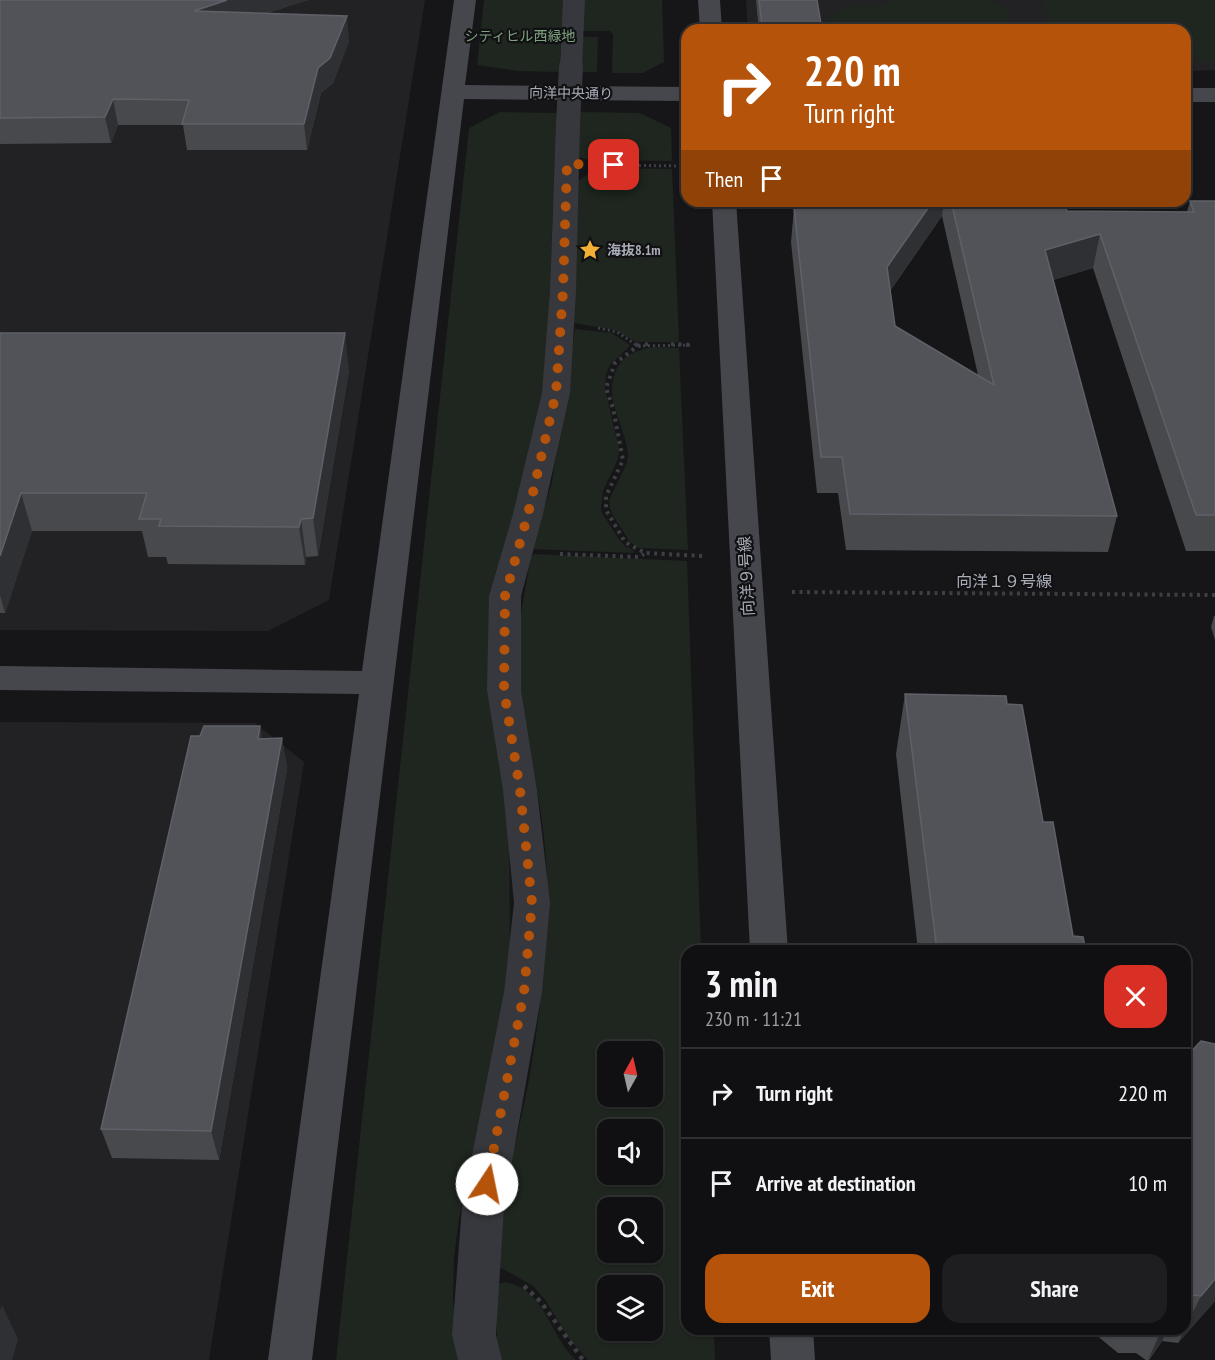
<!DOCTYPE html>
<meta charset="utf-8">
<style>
:root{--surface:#101012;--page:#1e1e20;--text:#f1f3f6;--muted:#9c9d9f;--line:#303032;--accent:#b45309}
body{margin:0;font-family:"PT Sans Narrow","Noto Sans JP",sans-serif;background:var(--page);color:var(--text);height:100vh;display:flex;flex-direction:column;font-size:22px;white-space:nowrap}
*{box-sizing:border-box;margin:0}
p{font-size:20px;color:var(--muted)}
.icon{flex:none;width:33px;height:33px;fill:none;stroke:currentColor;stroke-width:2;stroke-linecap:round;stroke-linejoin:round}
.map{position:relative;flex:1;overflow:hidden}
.drawer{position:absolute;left:681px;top:945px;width:510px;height:390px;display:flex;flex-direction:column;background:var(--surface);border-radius:18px;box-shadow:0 2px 4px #0004,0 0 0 2px var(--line)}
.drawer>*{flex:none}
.banner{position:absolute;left:681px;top:24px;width:510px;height:183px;border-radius:18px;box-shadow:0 2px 4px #0004,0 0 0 2px var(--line);background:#b45309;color:#fff;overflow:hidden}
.needle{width:39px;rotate:8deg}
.controls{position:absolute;left:597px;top:1041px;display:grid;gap:12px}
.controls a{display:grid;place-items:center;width:66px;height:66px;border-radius:12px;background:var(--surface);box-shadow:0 2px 4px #0004,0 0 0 2px var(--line);font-size:30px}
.pin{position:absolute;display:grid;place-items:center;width:51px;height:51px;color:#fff;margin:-26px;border-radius:12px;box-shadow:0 3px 9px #0006}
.me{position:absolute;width:66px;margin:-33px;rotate:11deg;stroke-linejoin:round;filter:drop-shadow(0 0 4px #0008)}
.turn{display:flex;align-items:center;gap:21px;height:126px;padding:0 24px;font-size:27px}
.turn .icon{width:78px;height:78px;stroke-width:2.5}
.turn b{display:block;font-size:42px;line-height:51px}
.then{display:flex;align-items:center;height:57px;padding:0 24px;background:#0003;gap:12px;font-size:22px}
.round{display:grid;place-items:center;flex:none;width:63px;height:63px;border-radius:18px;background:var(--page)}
.overview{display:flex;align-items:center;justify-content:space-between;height:102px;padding:0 24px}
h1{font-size:36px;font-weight:700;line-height:45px}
.primary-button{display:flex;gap:12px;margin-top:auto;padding:12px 24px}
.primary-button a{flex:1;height:69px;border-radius:18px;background:var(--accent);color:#fff;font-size:24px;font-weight:700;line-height:69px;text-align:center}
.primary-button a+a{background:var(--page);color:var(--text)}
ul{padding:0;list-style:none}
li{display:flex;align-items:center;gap:18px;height:90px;padding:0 24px;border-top:2px solid var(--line)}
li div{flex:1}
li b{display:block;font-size:22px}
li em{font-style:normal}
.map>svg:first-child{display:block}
.built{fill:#222225}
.green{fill:#1e261f;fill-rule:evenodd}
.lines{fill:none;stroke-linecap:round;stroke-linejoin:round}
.path-far2{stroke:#3d3f44;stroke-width:3;stroke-dasharray:2 3;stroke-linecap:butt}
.path-far1{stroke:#3d3f44;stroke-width:4;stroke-dasharray:3 4.5;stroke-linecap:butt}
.path{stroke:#3d3f44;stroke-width:4.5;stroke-dasharray:4 5;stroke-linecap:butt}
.street{fill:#37383d;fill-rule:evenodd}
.secondary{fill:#45474d;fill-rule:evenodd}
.street-bridge{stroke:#37383d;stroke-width:24}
.wall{fill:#47494d;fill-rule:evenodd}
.shaded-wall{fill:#2f3033}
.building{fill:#525359;stroke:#5f6168;stroke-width:1.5}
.route{stroke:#b45309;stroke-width:10;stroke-dasharray:0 18}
.labels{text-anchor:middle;stroke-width:4.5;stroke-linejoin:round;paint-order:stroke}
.far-park-label{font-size:14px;fill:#7fa381;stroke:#111113}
.far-street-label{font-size:14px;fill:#a8adb8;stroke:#111113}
.far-poi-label{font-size:14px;font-weight:bold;fill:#a8adb8;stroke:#111113;text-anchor:start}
.street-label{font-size:16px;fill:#a8adb8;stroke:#111113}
</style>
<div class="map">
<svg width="1215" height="1360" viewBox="0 0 1215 1360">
<rect width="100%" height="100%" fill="#161618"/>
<g class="built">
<polygon points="0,0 425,0 329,600 268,631 0,630"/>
<polygon points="746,0 1215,0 1215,70 1185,71 1185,30 748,30"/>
<polygon points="0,722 255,723 304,762 209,1360 0,1360"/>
</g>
<g class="green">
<polygon points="484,0 564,0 559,72 518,71 477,65"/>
<polygon points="582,0 662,0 664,62 643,73 612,73 613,34 610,31 581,31"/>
<polygon points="894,0 987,0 1008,9 1013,30 827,30 826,18 848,6 885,5"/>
<polygon points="1043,0 1215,0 1215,62 1185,62 1185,30 1053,30"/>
<polygon points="582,37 598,37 597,72 580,72"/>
<polygon points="500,112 558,113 552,225 550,363 530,456 496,577 509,825 510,952 492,1074 459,1218 454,1257 453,1300 458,1360 336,1360 469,128"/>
<polygon points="579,112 640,113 671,128 672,161 589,160 578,157"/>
<polygon points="597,168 672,169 679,342 636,342 615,330 574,323 578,181"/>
<path d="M575,329L612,333L630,345C616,363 605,359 605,389L619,448L618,459L603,491L601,508L602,513L618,538L626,547L634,550L633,553L532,549L552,482Z"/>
<path d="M656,347L679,348L688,550L639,548L630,542L614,517L610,509L609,500L627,463L628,454C626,434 612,408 612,391C612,362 630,349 656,347Z"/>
<path d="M534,554L687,561L701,951H687V1329H714L715,1360H588L570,1340L546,1301L533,1286L496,1265C498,1201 519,1137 530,1074C540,1016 546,956 547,898C549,820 525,745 519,668C516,631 525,592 531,556ZM608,1052H652V1096H608ZM608,1130H652V1174H608ZM608,1208H652V1252H608ZM608,1286H652V1330H608Z"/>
<path d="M506,1282C547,1291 549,1336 576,1360H501L497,1349V1284Z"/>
</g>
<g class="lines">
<g class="path-far2">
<polyline points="604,165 684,166 686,198"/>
<polyline points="598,328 617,332 638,346"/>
<polyline points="638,346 693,345"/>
</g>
<g class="path-far1">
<polyline points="636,344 638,346"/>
<polyline points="648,344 638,346 615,363 606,388 613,408 623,460 606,496 606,510 625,542 645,553 704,556"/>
<polyline points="671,344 693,345"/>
<polyline points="560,554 639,557 644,554"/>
<polyline points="792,592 1215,595"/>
</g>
<polyline class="path" points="524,1286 541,1302 583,1360"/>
<g class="street">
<polygon points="563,0 585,0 582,67 579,72 571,74 563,72 560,67"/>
<polygon points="568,117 576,119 580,124 576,291 570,393 543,514 521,596 521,690 537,790 550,903 542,992 504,1207 496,1335 502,1360 458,1360 452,1335 462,1207 504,992 514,903 503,790 487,690 489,596 513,514 542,393 550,291 556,124 560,119"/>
</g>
<g class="secondary">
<polygon points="454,0 476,0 465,85 687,87 687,101 464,99 312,1360 268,1360 359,694 0,690 0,666 362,671"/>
<polygon points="698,0 720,0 722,30 700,30"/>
<rect x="1185" y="88" width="30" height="14"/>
<polygon points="712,201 736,201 788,951 750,951"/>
<polygon points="769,1329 813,1329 815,1360 771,1360"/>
</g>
<polyline class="street-bridge" points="568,124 571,67"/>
</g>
<g class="wall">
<polygon points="0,0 308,0 267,13 349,41 333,83 321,93 307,150 187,150 183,125 118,125 111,143 0,144"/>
<polygon points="756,0 817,0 822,30 759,30"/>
<path d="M799,201H1064L1067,211L1187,212L1190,201H1215V551H1186L1093,268L1053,280L1117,516L1108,552L846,550L838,493H817L791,242L794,208H800ZM942,216L978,375L895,326L890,291Z"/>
<polygon points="0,333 349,370 318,556 306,557 305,565 168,564 166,557 148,557 142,531 32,531 5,613 0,613"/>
<polygon points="1214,616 1215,616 1215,640 1211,627"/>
<polygon points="905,694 1007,704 1043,822 1073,936 1086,951 918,951 896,754"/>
<polygon points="282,738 287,769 219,1160 112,1158 101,1129 262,739"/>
<polygon points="1215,1044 1215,1301 1178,1343 1162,1341 1149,1360 1146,1360 1136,1353 1118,1353 1089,1329 1185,1329 1185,1058"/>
</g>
<g class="shaded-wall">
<polygon points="227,0 308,0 198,35 194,11"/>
<polygon points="347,16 349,41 333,83 321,93 307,150 304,124 318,68"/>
<polygon points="113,99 118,125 111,143 105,117"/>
<polygon points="933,201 944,201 942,216 882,302 887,267"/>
<polygon points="1100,234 1093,268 1039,284 1045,250"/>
<polygon points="345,333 349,370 318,556 313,518"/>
<polygon points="21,493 32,531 5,613 0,595 0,556"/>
<polygon points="301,519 306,557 305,565 299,527"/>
<polygon points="260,726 266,757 258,739"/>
<polygon points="282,738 287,769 219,1160 211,1131"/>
<polygon points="1215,1279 1215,1301 1178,1343 1201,1296"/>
<polygon points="2,1305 18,1339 12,1360 0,1360 0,1310"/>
<polygon points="1162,1329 1168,1329 1162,1341 1148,1360"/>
</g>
<g class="building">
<polygon points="0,0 227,0 194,11 347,16 330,58 318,68 304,124 182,124 189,100 113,99 105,117 0,118"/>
<polygon points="759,0 817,0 822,30 773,30 762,26"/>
<polygon points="807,201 933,201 887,267 895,326 994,385 951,201 1064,201 1067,211 1194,212 1190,201 1215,201 1215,515 1196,515 1100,234 1045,250 1117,516 850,514 842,457 821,457 794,208 808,208"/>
<polygon points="0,333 345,333 313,518 301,519 299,527 159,526 161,519 139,519 147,493 21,493 0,556"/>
<polygon points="905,694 1006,696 1007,704 1022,705 1043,822 1053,822 1073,936 1083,937 1086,951 937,951"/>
<polygon points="204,726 260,726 258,739 282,738 211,1131 101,1129 191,736 200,736"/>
<polygon points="1201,1041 1215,1044 1215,1279 1201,1296 1185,1294 1185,1058"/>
</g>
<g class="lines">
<polyline class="route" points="487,1184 524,992 532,903 520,790 504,690 505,596 528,514 556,393 563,291 567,164 614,165"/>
</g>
<defs>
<symbol id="sight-bare" viewBox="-9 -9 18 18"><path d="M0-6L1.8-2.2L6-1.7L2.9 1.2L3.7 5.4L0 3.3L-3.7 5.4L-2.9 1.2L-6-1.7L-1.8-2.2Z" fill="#f2b134" stroke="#111113" stroke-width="2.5" paint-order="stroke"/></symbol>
</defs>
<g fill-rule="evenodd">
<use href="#sight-bare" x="575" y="235" width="30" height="30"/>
</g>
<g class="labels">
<g class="far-park-label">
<text x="520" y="41">シティヒル西緑地</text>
</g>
<g class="far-street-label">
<text transform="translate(571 93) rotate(1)" y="5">向洋中央通り</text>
</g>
<g class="far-poi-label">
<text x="607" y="255">海抜8.1m</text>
</g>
<g class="street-label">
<text transform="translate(746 576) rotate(-93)" y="6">向洋９号線</text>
<text x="1004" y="587">向洋１９号線</text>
</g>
</g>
</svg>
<div class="controls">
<a><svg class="needle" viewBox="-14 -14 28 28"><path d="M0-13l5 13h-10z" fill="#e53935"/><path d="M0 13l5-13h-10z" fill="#9c9d9f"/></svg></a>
<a><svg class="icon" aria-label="sound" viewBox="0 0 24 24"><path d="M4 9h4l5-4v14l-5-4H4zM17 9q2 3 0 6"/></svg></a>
<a><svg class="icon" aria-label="search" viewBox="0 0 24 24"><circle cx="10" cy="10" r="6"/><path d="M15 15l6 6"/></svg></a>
<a><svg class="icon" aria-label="layers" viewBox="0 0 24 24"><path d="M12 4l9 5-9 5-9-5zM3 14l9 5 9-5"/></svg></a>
</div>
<div class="pin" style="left:614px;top:165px;background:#d93025"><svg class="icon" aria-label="arrive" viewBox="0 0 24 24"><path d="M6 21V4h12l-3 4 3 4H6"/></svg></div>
<svg class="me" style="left:487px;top:1184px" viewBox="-20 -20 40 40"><circle r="19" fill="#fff"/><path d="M0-13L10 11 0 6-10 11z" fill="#b45309"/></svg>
<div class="banner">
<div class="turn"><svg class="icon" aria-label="right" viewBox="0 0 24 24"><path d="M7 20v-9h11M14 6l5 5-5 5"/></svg><div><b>220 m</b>Turn right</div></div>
<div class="then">Then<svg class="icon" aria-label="arrive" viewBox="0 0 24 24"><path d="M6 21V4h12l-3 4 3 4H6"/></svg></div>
</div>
<section class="drawer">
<div class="overview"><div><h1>3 min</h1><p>230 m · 11:21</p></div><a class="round" style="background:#d93025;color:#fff"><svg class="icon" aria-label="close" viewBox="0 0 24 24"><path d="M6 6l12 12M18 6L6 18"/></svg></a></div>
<ul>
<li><svg class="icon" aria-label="right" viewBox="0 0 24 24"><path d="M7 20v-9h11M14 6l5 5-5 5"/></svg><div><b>Turn right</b></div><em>220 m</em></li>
<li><svg class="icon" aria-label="arrive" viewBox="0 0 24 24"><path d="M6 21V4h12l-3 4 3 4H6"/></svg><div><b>Arrive at destination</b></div><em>10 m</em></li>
</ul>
<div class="primary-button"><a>Exit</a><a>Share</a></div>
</section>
</div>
